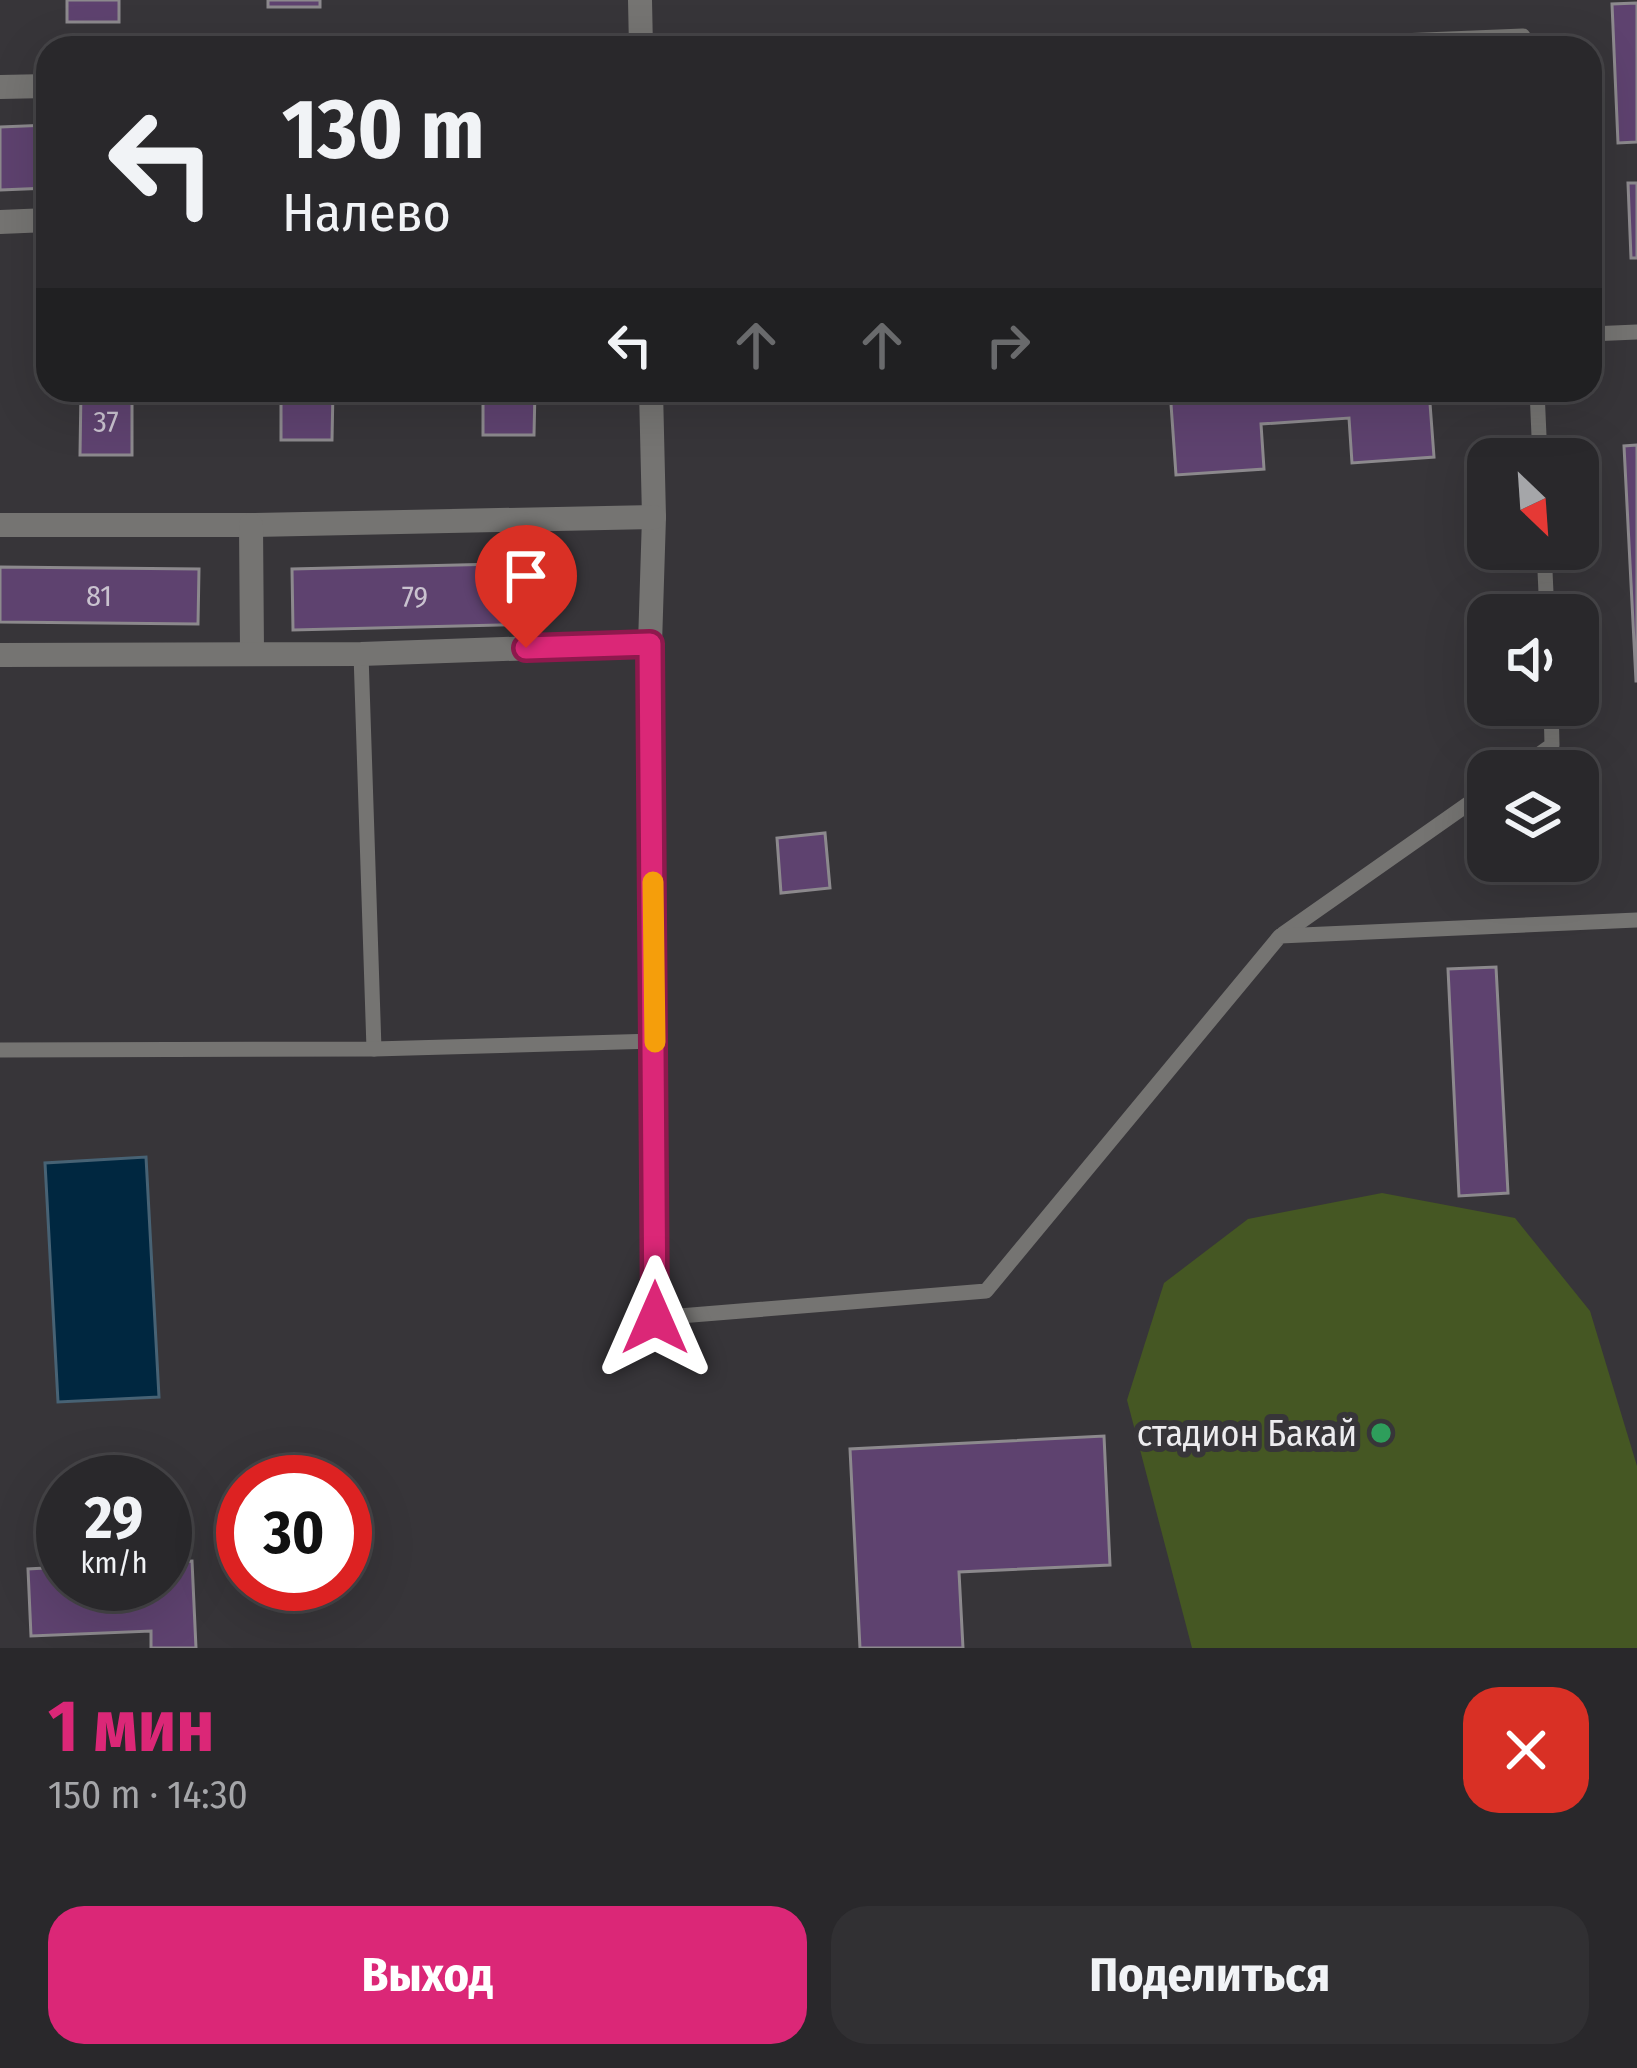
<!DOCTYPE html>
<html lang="ru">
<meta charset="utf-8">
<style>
:root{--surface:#29282b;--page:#313033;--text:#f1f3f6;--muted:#a5a6a9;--line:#454447;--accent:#db2777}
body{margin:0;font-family:"Fira Sans Condensed",sans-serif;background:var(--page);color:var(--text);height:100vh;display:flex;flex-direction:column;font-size:45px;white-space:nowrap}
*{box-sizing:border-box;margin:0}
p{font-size:39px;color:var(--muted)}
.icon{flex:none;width:66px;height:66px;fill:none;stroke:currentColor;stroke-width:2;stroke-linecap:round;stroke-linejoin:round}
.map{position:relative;height:1648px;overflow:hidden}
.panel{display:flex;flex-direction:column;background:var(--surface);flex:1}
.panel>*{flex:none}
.hud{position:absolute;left:36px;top:36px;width:1566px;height:366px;border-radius:36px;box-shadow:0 12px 48px #0002,0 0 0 3px var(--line);background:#29282b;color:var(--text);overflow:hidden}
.needle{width:78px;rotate:155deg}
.tools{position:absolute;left:1467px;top:438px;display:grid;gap:24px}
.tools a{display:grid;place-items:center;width:132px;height:132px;border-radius:24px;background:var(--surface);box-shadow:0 12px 48px #0002,0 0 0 3px var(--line);font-size:60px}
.speed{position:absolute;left:36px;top:1455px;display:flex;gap:24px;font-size:60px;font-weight:700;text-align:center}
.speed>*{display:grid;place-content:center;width:156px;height:156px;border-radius:50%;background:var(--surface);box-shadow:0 12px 48px #0002,0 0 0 3px var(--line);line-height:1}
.speed small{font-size:30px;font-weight:400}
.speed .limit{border:18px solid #d22;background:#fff;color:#111}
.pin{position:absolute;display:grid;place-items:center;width:102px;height:102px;color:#fff;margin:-123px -51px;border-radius:50% 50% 50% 0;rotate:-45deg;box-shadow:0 0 12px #0007}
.pin .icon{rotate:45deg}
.me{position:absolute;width:132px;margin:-66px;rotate:0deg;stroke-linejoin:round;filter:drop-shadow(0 0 9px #0008)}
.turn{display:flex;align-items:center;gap:42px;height:252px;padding:0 48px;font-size:54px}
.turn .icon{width:156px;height:156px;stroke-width:2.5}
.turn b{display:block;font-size:84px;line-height:102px}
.lanes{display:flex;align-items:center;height:114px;padding:0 48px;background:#0003;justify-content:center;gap:60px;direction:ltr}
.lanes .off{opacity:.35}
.round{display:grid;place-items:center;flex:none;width:126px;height:126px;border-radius:36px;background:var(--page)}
.head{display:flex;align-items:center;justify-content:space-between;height:204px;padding:0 48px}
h1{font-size:72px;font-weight:700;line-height:90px;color:var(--accent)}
.primary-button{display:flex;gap:24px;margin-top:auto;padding:24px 48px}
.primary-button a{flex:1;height:138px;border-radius:36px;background:var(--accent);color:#fff;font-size:48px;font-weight:700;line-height:138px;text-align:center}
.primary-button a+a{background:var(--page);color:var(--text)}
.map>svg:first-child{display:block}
.green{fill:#455723}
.water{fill:#002740;stroke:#476274;stroke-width:3}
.building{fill:#5e426f;stroke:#8c898d;stroke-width:3}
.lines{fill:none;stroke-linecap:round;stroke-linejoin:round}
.service{stroke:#757472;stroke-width:15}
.minor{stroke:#757472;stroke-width:24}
.route-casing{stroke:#8e194d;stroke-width:30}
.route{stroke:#db2777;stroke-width:21}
.slow{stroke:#f59e0b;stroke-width:21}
.leisure-dot{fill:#2e9e5b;stroke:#373539;stroke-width:4.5}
.labels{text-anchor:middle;stroke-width:12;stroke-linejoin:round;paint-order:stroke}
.number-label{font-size:30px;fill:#c9c2cf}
.poi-label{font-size:36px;fill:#edecef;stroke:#373539;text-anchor:end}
</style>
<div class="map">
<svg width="1637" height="1648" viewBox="0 0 1637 1648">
<rect width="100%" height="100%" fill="#373539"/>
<polygon class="green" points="1382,1193 1515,1218 1590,1311 1637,1466 1637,1648 1192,1648 1127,1400 1164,1283 1248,1219"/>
<polygon class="water" points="146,1157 159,1397 58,1402 45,1163"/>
<g class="building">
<rect x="67" y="0" width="52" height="22"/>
<rect x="268" y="0" width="52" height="7"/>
<polygon points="1637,3 1637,142 1618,143 1612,4"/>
<polygon points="48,125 48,188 0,190 0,127"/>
<polygon points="1628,183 1637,183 1637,258 1631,258"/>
<polygon points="81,390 132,390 132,455 80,455"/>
<polygon points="281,390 333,390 332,440 281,440"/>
<polygon points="483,390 535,390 534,435 483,435"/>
<polygon points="1170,390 1261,390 1262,398 1345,390 1429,390 1434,457 1352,463 1349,418 1261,424 1264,469 1176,475"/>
<polygon points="1637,445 1637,681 1636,681 1624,446"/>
<polygon points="536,563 538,624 293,630 292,569"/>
<polygon points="0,567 199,569 198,624 0,622"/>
<polygon points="825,833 830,888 781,893 777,838"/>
<polygon points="1496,967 1508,1193 1459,1196 1448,969"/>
<polygon points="1104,1436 1110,1565 959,1572 963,1648 860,1648 850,1449"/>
<polygon points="192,1561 196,1648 151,1648 151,1631 31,1636 28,1569 63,1567 63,1584 165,1584 165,1562"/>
</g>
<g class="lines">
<g class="service">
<polyline points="1230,48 1523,36 1523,48"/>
<polyline points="1590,334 1637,332"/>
<polyline points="1537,390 1540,459"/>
<polyline points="1544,549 1547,615"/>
<polyline points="361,654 374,1049"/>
<polyline points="1516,771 1552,745 1551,705"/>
<polyline points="1283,934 1488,790"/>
<polyline points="0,1050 374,1049 655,1041"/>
<polyline points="655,1318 986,1291 1280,936 1637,920"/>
</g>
<g class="minor">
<polyline points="640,0 641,48"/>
<polyline points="0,87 48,86"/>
<polyline points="0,222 48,220"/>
<polyline points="651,390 654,517 650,644 655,1318"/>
<polyline points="0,525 251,525 654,517"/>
<polyline points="251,525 252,651"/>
<polyline points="0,655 361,654 650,644"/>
</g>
</g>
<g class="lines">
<defs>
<polyline id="route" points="526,648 650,644 655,1318"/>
</defs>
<use href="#route" class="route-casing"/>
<use href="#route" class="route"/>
<polyline class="slow" points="653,882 655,1042"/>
</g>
<circle class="leisure-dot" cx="1381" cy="1433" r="12"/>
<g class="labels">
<g class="number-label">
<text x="106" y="432">37</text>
<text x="99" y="606">81</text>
<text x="415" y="607">79</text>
</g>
<g class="poi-label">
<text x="1357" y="1446">стадион Бакай</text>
</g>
</g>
</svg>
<div class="tools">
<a><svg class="needle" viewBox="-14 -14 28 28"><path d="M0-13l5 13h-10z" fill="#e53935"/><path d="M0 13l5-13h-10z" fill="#a5a6a9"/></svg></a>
<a><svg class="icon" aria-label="sound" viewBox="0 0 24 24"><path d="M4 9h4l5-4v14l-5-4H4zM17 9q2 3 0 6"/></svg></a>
<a><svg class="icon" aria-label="layers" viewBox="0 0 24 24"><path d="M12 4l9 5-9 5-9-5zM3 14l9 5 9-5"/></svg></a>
</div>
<div class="speed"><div>29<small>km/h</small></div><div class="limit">30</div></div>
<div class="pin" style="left:526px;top:648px;background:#d93025"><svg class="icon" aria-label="arrive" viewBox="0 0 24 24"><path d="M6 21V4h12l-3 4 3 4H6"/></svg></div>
<svg class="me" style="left:655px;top:1318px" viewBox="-20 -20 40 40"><path d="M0-17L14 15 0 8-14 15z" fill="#db2777" stroke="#fff" stroke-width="4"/></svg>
<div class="hud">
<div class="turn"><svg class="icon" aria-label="left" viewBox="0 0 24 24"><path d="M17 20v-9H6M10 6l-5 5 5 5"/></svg><div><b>130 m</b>Налево</div></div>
<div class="lanes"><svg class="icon" aria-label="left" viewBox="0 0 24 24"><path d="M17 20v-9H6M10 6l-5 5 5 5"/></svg><svg class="icon off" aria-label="ahead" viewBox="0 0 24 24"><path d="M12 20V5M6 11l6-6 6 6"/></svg><svg class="icon off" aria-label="ahead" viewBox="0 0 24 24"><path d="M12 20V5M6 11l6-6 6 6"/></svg><svg class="icon off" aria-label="right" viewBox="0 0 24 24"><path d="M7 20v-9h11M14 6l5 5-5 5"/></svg></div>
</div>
</div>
<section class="panel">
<div class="head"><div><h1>1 мин</h1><p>150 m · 14:30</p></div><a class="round" style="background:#d93025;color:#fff"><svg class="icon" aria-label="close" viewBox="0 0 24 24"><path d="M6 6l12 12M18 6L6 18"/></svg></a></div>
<div class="primary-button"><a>Выход</a><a>Поделиться</a></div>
</section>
